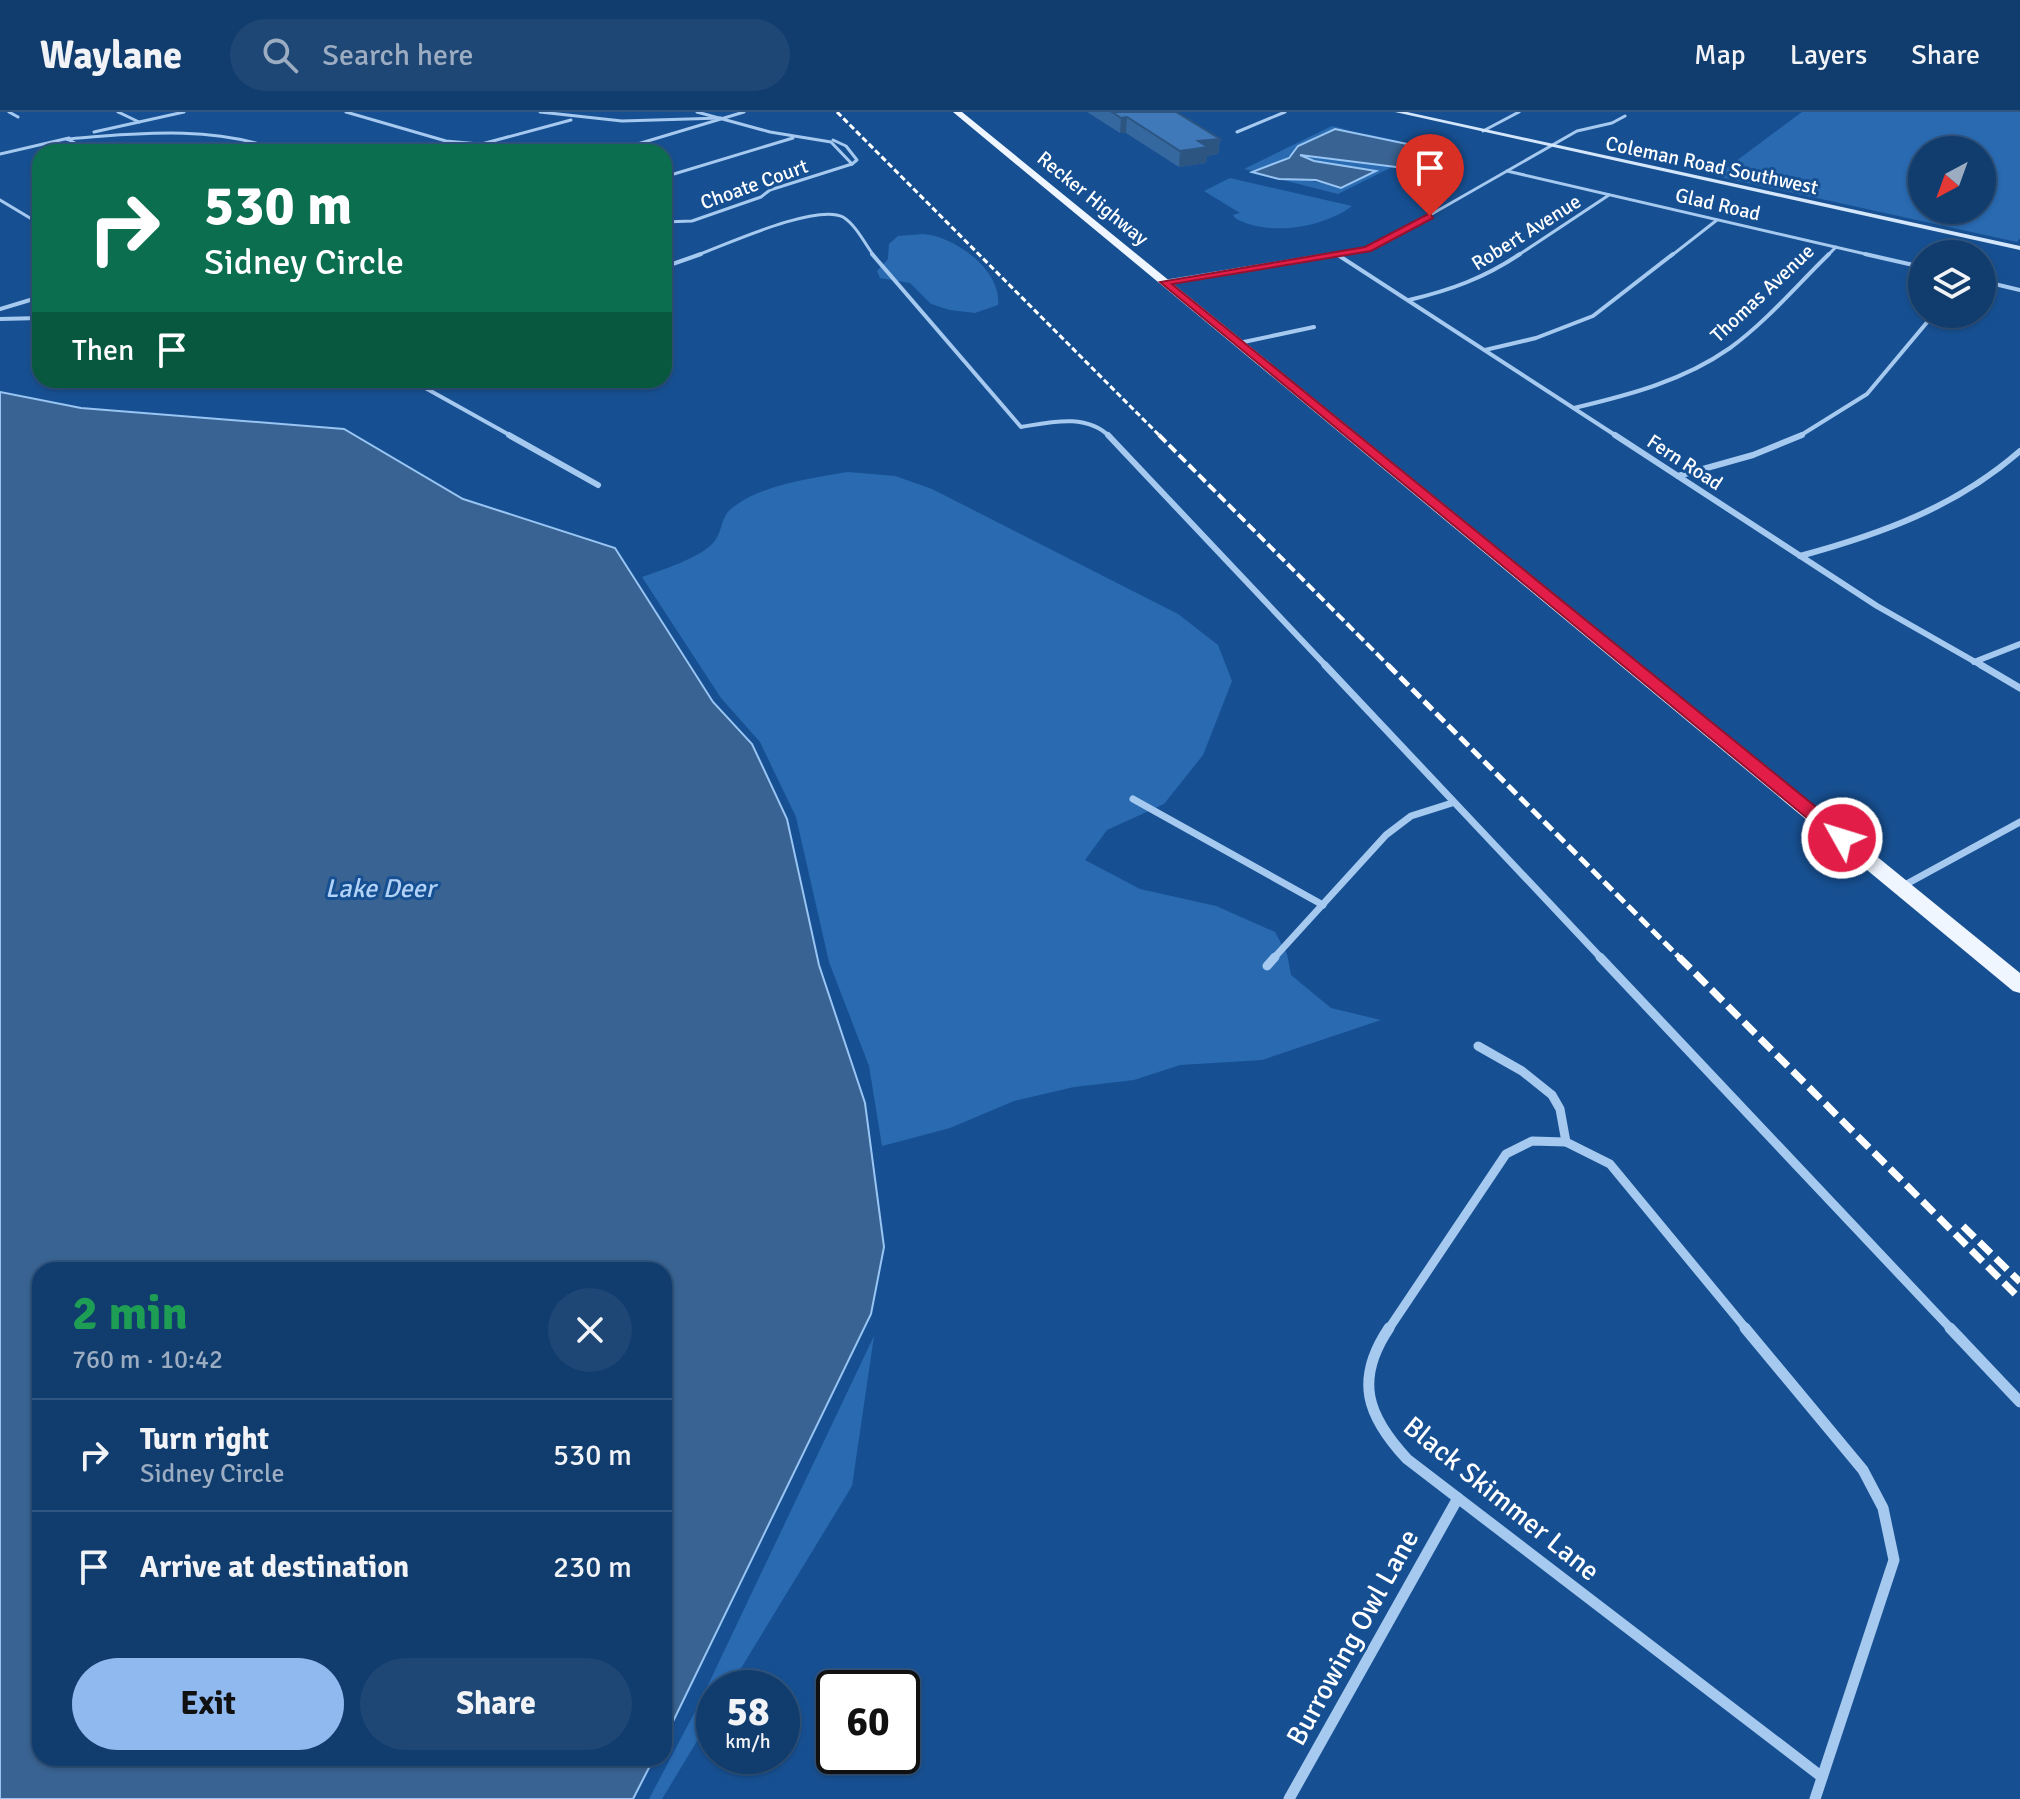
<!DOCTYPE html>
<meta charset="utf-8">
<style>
:root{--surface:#113c6e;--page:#1e4776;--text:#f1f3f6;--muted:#9cadc2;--line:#305681;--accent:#90b9f0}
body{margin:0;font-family:Signika,sans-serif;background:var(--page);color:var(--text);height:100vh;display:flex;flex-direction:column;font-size:30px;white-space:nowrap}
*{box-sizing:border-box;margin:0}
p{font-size:26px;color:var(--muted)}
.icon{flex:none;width:44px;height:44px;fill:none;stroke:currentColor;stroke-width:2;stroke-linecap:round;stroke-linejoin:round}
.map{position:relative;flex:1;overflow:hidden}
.drawer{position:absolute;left:32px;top:1150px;width:640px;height:504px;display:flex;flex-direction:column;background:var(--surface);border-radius:24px;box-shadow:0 2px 6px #0004,0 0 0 2px var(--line)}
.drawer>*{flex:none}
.hud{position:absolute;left:32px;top:32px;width:640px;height:244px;border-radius:24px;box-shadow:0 2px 6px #0004,0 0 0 2px var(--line);background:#0b6e4f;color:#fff;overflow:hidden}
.needle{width:52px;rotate:221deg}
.tools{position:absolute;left:1908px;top:24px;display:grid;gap:16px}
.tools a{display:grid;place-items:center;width:88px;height:88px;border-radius:50%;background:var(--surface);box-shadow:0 2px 6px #0004,0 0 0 2px var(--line);font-size:40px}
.speed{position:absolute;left:696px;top:1558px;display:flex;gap:16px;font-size:40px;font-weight:700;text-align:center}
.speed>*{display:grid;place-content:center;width:104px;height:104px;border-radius:50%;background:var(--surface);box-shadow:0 2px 6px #0004,0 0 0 2px var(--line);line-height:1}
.speed small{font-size:20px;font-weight:400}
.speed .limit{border:4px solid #111;border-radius:12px;background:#fff;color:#111}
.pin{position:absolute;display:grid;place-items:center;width:68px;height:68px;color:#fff;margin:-82px -34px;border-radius:50% 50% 50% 0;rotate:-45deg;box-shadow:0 0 8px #0007}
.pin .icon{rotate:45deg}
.me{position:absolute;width:88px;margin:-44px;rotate:309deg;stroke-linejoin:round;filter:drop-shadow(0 0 6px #0008)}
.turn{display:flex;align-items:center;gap:28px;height:168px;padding:0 40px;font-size:36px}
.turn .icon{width:104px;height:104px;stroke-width:2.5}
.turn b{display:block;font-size:56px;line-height:68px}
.then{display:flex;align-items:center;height:76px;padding:0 40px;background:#0003;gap:16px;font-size:30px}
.round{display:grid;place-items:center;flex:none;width:84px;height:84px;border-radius:42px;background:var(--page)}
.summary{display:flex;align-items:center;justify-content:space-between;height:136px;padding:0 40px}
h1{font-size:48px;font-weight:700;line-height:60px;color:#1e9e55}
.cta{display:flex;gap:16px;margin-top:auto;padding:16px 40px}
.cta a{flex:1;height:92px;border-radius:48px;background:var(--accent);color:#111;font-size:32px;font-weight:700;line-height:92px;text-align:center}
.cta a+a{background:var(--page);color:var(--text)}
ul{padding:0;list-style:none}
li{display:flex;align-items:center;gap:24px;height:112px;padding:0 40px;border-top:2px solid var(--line)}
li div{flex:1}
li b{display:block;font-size:30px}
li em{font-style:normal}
header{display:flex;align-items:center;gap:48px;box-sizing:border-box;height:112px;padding:0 40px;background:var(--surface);border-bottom:2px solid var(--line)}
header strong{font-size:38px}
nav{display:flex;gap:44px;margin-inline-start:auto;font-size:28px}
.search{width:560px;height:72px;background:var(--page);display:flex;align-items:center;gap:20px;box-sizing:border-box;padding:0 28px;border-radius:44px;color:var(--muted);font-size:30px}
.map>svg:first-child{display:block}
.green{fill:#296ab1;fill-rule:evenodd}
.water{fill:#396392;stroke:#98c5f3;stroke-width:2}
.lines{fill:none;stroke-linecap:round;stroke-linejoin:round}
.street-far5{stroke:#a6c9f0;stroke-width:3}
.street-far4{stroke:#a6c9f0;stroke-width:4}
.street-far3{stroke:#a6c9f0;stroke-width:6}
.street-far2{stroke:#a6c9f0;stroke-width:7}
.street-far1{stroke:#a6c9f0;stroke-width:9}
.street{stroke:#a6c9f0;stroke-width:11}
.secondary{fill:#d4e6fb;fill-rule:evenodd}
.primary{fill:#eff6ff;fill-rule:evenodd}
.rail-far3{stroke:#fff;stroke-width:3;stroke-dasharray:6 3;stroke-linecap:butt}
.rail-far2{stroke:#fff;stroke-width:4;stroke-dasharray:10 4;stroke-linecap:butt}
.rail-far1{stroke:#fff;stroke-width:5;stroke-dasharray:12 5;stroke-linecap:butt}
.rail{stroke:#fff;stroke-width:7;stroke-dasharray:16 7;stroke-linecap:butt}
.wall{fill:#3668a0}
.shaded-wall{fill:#2c5582}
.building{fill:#3f79ba;stroke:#2c5582;stroke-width:2}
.route{fill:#e11d48;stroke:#92132f;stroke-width:2}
.labels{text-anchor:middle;stroke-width:6;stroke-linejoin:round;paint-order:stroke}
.far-street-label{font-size:20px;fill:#fff;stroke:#175092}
.water-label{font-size:26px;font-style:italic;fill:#b2d3f7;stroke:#175092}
.near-street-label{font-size:28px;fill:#fff;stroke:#175092}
</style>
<header>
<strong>Waylane</strong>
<div class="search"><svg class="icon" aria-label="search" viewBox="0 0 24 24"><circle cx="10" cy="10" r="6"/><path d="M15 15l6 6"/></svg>Search here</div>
<nav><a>Map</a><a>Layers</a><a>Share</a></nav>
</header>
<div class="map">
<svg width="2020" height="1687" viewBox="0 0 2020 1687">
<rect width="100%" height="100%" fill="#175092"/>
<g class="green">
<path d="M1802,0H2020V126L2017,130L1716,64ZM1922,38H1982V98H1922Z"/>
<path d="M1332,14L1431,37C1405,43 1360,12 1333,18C1300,25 1279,67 1244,57Z"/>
<path d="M1303,41L1394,54L1338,82L1279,67C1324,65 1338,86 1374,58L1307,48L1300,44Z"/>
<path d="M1230,66L1352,94C1323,116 1267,125 1235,106L1233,103L1240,101L1204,79Z"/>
<path d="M923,122C954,124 1002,158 998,193L975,201L950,198L931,192L910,171L880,166L877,159L888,147L889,132L898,124Z"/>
<path d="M848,360L895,364L932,377L1178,502L1218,533L1232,569L1203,643L1164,692L1107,718L1085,748L1140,777L1216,794L1275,820L1287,842L1291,863L1331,896L1381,908L1262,948L1180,953L1134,968L1074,975L1014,989L950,1016L882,1034L869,954L829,850L796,705L760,630L721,586L642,465C660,459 702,445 714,430C722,421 721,405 731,397C758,373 813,366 848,360Z"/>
<polygon points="874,1224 852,1374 729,1576 714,1576 714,1601 662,1687 649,1687 699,1592"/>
</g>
<g class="water">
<polygon points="1335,17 1441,39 1449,42 1435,50 1423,48 1396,55 1300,43 1314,49 1376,59 1341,76 1316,68 1279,67 1252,60 1289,46 1298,34"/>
<polygon points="0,280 81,296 344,317 463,387 615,436 713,590 752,632 787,707 819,853 865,991 884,1135 871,1202 664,1628 664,1158 40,1158 40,1646 654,1646 633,1687 0,1687"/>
</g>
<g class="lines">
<g class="street-far5">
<polyline points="9,0 18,5"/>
<polyline points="118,0 139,10"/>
<polyline points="346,0 446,29 479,32"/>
<polyline points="540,0 622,9 721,6"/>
<polyline points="697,0 770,20 831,30 852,52"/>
<polyline points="1483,19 1519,0"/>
<polyline points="94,20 184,0"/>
<polyline points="1237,20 1285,0"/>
<path d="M66,27C141,21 213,13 285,40"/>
<polyline points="67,27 93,40"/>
<polyline points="833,28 846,34 857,48 852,52"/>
<polyline points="452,40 571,8"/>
<polyline points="611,40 744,0"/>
<polyline points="0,42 69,26"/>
<polyline points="1507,59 1874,144"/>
<polyline points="664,65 793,26"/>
<polyline points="0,88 40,112"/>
<polyline points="664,110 692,109 761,85 770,78 852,52"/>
<path d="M695,144C725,133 816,91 843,105C856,113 865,132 874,144"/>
<polyline points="1321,144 1374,135 1577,19 1612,11 1625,4"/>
<polyline points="1517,144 1609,83"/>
<polyline points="1671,144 1717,108"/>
<polyline points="1827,144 1836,135"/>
</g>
<g class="street-far4">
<path d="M872,142L1021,315C1051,310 1087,301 1110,325"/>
<polyline points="1865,142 1922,155"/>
<polyline points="1338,143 1618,325"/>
<polyline points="664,155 701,142"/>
<polyline points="1982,169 2020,178"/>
<polyline points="1164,170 1333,142"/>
<path d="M1409,188C1451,178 1484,166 1520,142"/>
<polyline points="0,197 40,185"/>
<polyline points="0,207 40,206"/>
<polyline points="1239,231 1314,215"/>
<polyline points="1485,238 1536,226 1593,204 1673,142"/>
<polyline points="411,268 513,325"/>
<path d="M1574,296C1629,283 1683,269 1730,236C1767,209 1796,174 1829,142"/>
<polyline points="1798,325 1867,282 1934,202"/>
</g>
<g class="street-far3">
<polyline points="509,323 598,373"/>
<polyline points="1108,323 1327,555"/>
<polyline points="1615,323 1877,494 1984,555"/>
<polyline points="1678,364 1753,343 1802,323"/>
<path d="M1800,444C1881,422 1956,395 2020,339"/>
<polyline points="1974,550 2020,532"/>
</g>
<g class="street-far2">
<polyline points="1325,553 1602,847"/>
<polyline points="1981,553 2020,576"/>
<polyline points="1133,687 1323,793"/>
<polyline points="1901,775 2020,710"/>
<polyline points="1273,847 1386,723 1411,704 1452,691"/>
</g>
<g class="street-far1">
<polyline points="1600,845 1952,1218"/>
<polyline points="1267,854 1275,845"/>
<polyline points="1478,934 1522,959 1552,983 1560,997 1566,1030 1610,1052 1747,1218"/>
<polyline points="1388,1218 1506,1042 1532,1029 1566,1030"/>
</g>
<g class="street">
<path d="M1389,1216C1354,1268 1367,1304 1407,1347L1822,1665"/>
<polyline points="1745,1216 1863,1358 1883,1396 1894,1448 1815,1687"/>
<polyline points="1950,1216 2020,1290"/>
<polyline points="1289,1687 1458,1386"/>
</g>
<polygon class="secondary" points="1395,0 1407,0 2020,134 2020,138"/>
<polygon class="primary" points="953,0 962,0 2020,861 2020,881 2013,879"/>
<polyline class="rail-far3" points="837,0 1161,325"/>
<polyline class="rail-far2" points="1159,323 1390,555"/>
<polyline class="rail-far1" points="1388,553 1681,847"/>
<g class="rail">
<polyline points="1679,845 2020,1187"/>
<polyline points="1963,1114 2020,1170"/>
</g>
</g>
<polygon class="wall" points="1087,0 1176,0 1220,27 1218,42 1207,44 1206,51 1179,55 1126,21 1120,21"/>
<g class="shaded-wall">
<polygon points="1127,5 1126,21 1120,21 1121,6"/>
<polygon points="1220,27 1218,42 1207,44 1206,51 1179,55 1180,39 1198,29"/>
</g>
<polygon class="building" points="1112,0 1176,0 1220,27 1198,29 1208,35 1180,39 1127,5 1121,6"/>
<polygon class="route" points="1430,101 1433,106 1371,139 1172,172 1848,721 1848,730 1836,730 1160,170 1365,135"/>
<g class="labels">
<g class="far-street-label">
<text transform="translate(1712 53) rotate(12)" y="7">Coleman Road Southwest</text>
<text transform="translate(754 72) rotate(-20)" y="7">Choate Court</text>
<text transform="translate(1093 86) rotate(39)" y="7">Recker Highway</text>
<text transform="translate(1718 92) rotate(13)" y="7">Glad Road</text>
<text transform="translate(1526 120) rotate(-32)" y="7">Robert Avenue</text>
<text transform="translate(1762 181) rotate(-43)" y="7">Thomas Avenue</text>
<text transform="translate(1685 350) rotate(33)" y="7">Fern Road</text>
</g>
<g class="water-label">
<text x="380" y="785">Lake Deer</text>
</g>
<g class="near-street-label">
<text transform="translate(1502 1386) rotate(39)" y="10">Black Skimmer Lane</text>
<text transform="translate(1352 1525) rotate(-61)" y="10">Burrowing Owl Lane</text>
</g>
</g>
</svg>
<div class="tools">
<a><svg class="needle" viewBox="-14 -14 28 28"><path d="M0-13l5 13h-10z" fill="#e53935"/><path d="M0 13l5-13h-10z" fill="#9cadc2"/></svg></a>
<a><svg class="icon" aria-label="layers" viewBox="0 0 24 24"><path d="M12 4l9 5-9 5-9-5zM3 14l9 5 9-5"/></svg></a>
</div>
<div class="speed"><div>58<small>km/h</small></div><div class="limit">60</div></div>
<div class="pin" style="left:1430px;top:104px;background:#d93025"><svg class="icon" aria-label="arrive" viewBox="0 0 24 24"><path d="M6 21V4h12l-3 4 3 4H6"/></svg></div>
<svg class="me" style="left:1842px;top:726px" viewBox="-20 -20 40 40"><circle r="17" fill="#e11d48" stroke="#fff" stroke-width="3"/><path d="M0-11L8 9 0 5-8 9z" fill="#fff"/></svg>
<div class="hud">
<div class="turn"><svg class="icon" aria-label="right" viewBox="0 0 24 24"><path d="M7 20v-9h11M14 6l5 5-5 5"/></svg><div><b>530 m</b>Sidney Circle</div></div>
<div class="then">Then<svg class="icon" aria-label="arrive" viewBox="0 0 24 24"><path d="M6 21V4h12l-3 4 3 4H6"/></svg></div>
</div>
<section class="drawer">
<div class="summary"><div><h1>2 min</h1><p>760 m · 10:42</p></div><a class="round"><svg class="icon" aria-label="close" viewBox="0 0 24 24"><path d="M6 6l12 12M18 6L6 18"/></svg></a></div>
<ul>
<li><svg class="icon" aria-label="right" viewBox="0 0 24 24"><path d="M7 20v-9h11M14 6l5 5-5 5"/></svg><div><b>Turn right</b><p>Sidney Circle</p></div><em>530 m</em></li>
<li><svg class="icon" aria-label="arrive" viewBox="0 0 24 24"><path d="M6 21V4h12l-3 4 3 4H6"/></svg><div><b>Arrive at destination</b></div><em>230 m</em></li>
</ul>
<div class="cta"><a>Exit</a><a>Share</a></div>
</section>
</div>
